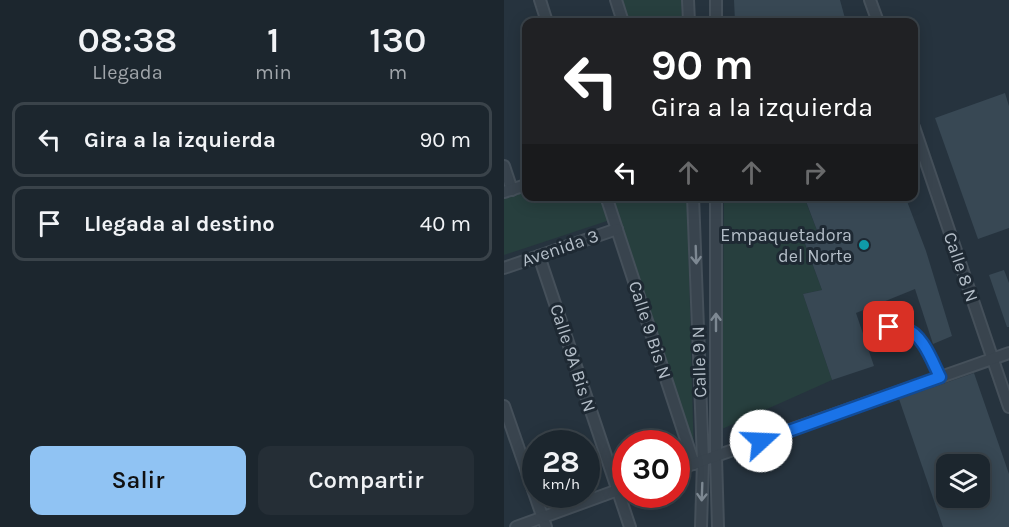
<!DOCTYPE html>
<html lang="es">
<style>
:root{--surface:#1c262e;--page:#252e36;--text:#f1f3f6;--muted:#a0a5aa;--line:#3a434a;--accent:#90c3f3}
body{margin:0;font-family:Karla,sans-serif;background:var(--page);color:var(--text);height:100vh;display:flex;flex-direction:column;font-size:22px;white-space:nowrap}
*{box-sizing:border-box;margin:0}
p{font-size:20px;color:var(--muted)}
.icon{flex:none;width:33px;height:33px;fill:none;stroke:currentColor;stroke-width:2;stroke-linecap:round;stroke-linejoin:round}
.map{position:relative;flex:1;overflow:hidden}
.details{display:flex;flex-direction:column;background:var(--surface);width:504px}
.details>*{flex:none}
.top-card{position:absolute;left:18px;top:18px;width:396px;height:183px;border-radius:12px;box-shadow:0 3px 15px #0003,0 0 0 2px var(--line);background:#202124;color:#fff;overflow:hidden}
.fabs{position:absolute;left:432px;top:454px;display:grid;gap:12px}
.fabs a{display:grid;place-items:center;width:54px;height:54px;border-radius:12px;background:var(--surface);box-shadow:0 3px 15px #0003,0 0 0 2px var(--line);font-size:30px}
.speed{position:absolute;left:18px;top:430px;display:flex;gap:12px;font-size:30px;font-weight:700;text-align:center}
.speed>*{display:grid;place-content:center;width:78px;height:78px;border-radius:50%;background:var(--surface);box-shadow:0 3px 15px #0003,0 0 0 2px var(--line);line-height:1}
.speed small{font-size:15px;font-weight:400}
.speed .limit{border:9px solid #d22;background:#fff;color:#111}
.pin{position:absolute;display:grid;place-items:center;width:51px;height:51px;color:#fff;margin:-26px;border-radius:12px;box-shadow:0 3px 9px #0006}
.me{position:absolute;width:66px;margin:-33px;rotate:70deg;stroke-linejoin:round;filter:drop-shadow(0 0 4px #0008)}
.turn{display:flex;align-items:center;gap:21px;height:126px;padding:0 30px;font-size:27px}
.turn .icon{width:78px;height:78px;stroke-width:2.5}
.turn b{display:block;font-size:42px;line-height:51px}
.lanes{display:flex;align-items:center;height:57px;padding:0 30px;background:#0003;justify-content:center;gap:30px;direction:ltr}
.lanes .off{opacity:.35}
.eta{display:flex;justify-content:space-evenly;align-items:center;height:102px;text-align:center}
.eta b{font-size:36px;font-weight:600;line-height:42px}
.button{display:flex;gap:12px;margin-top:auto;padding:12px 30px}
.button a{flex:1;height:69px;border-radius:12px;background:var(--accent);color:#111;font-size:24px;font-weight:600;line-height:69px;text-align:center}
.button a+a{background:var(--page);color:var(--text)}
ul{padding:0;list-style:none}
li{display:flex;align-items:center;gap:18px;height:75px;margin:0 12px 9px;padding:0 18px;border:3px solid var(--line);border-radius:12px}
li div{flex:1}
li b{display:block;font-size:22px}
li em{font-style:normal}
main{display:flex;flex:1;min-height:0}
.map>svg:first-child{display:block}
.green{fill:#273f3e}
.building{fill:#384854;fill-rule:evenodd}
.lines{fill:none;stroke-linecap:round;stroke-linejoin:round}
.service-casing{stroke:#45505a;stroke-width:8}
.minor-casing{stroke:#45505a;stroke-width:14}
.service{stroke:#39444e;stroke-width:5}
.minor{stroke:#39444e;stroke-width:10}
.oneway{stroke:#7d8892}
.route-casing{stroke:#114b97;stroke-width:15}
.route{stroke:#1a73e8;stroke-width:10}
.culture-dot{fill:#0f9aa8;stroke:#1e2933;stroke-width:2}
.labels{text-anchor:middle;stroke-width:6;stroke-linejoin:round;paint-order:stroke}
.poi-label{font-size:18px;fill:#b5bfc9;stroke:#1e2933;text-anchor:end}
.street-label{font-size:18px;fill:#b5bfc9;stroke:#1e2933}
</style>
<main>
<section class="details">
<div class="eta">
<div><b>08:38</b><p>Llegada</p></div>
<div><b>1</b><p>min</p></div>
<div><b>130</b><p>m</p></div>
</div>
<ul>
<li><svg class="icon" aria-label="left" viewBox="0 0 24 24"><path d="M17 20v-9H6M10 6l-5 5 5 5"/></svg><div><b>Gira a la izquierda</b></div><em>90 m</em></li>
<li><svg class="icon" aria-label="arrive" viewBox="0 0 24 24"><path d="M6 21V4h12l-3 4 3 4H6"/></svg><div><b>Llegada al destino</b></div><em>40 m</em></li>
</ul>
<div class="button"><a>Salir</a><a>Compartir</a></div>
</section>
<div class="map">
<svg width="505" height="527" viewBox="0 0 505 527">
<rect width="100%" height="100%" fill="#26333e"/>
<g class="green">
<polygon points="116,0 177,0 178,22 123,22"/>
<polygon points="22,187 22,196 183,197 190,460 183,462 106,220 0,255 0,194"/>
<polygon points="220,197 300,197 314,233 299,239 318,290 299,294 328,380 218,429"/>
</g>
<g class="building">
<polygon points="230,0 336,0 342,22 231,22"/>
<polygon points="501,93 505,106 505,228 474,239 431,118"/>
<polygon points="300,196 401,196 422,251 448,336 429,344 411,289 352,313 370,366 328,380 299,294 318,290 299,238 314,233"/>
<polygon points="500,270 505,283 505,327 503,327 485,275"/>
<path d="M470,373L505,474V527H439L395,399ZM442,465H476V498H442Z"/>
</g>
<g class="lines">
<defs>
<path id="service" d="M371,327C380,327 392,325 400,328C420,335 428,360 436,377"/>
<g id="minor">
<polyline points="36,0 43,22"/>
<polyline points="112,0 119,22"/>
<polyline points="184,0 185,22"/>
<polyline points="212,0 212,22"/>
<polyline points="366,0 374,22"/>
<polyline points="410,127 505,407"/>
<polyline points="0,166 8,190"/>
<polyline points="0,192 22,185"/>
<polyline points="102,196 190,464"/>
<polyline points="189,196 199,461 197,527"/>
<polyline points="212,196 212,457 214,527"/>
<polyline points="35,256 126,527"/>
<polyline points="0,268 113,229"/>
<polyline points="0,406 42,527"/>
<polyline points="172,470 505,353"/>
<polyline points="12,527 122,487"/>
</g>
</defs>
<use href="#service" class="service-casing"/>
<use href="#minor" class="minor-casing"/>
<use href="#service" class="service"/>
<use href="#minor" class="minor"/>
</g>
<defs><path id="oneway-shaft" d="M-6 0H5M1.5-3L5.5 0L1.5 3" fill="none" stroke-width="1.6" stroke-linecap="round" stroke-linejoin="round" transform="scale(1.5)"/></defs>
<g class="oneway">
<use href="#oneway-shaft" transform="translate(192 255) rotate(88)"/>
<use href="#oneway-shaft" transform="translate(212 322) rotate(-90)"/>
<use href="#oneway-shaft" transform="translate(198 492) rotate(92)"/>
</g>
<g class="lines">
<defs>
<path id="route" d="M257,441L436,377C428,361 419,334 400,328C396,327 390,327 385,327"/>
</defs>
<use href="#route" class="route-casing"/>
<use href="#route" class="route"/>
</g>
<circle class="culture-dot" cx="360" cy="245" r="6"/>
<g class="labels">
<g class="poi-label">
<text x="348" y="241">Empaquetadora<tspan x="348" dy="21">del Norte</tspan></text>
</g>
<g class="street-label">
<text transform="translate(56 248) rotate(-19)" y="6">Avenida 3</text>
<text transform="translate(457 267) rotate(71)" y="6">Calle 8 N</text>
<text transform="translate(146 330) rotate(72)" y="6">Calle 9 Bis N</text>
<text transform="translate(69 358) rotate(72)" y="6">Calle 9A Bis N</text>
<text transform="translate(195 362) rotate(-92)" y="6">Calle 9 N</text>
</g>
</g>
</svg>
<div class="fabs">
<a><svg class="icon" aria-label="layers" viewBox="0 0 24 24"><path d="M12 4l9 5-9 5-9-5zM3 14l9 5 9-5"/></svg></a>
</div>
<div class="speed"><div>28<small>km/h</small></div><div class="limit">30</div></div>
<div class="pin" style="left:385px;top:327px;background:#d93025"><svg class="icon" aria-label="arrive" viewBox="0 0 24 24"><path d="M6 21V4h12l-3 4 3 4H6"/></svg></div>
<svg class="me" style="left:257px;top:441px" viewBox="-20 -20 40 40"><circle r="19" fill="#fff"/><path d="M0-13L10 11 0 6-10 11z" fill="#1a73e8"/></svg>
<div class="top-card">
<div class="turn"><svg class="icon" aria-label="left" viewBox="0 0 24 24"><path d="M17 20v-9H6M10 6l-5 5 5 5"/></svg><div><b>90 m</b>Gira a la izquierda</div></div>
<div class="lanes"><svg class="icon" aria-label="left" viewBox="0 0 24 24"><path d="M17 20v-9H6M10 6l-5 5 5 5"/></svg><svg class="icon off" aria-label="ahead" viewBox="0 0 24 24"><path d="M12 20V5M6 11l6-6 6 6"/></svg><svg class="icon off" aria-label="ahead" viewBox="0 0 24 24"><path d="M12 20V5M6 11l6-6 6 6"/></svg><svg class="icon off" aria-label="right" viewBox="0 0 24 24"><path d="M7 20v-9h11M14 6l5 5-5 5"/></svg></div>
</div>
</div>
</main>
